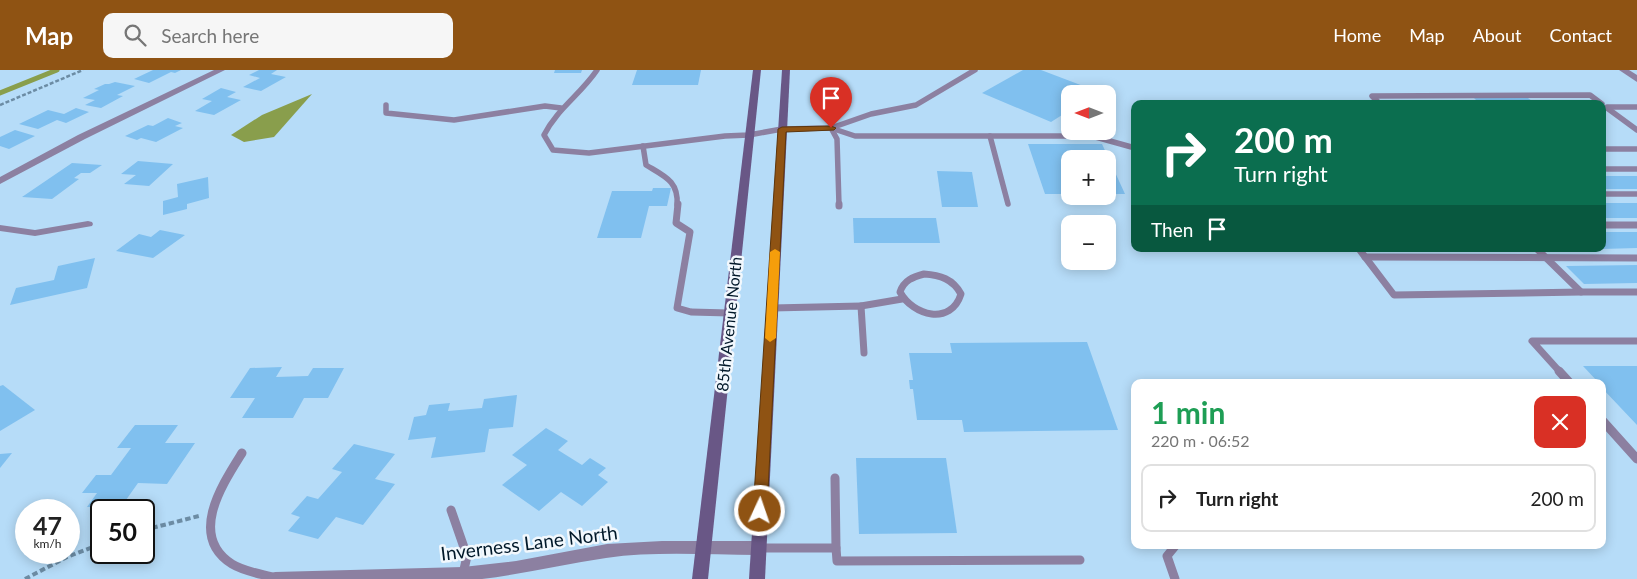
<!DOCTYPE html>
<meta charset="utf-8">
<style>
:root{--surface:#fff;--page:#f6f6f6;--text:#222;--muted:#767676;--line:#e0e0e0;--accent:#8f5313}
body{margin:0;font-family:Lato,sans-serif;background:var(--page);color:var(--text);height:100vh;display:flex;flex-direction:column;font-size:19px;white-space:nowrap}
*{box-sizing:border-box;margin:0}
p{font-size:16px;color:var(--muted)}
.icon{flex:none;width:28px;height:28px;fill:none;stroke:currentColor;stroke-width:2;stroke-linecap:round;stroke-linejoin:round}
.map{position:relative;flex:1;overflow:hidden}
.side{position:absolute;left:1131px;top:309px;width:475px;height:170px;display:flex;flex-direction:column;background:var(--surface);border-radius:10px;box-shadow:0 2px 12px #0003}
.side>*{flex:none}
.banner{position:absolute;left:1131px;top:30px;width:475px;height:152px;border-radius:10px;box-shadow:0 2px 12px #0003;background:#0b6e4f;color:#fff;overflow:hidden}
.needle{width:32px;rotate:270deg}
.buttons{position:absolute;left:1061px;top:15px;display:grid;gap:10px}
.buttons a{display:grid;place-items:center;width:55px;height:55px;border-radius:10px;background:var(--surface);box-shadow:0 2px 12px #0003;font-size:25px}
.speed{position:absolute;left:15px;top:429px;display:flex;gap:10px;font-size:25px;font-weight:700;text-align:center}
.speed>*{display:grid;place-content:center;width:65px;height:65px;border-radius:50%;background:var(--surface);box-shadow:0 2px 12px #0003;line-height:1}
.speed small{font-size:12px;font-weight:400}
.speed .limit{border:2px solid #111;border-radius:8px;background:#fff;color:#111}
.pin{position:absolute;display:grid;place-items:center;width:42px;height:42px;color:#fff;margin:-51px -21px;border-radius:50% 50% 50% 0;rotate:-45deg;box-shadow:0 0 5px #0007}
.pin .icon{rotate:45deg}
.me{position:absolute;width:55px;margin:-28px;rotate:3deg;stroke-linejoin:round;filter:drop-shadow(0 0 4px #0008)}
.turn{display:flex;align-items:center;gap:18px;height:105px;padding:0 20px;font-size:22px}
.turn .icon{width:65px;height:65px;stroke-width:2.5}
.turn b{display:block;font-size:35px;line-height:42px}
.then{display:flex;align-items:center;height:48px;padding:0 20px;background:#0003;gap:10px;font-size:19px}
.round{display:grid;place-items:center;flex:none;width:52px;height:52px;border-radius:10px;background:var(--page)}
.head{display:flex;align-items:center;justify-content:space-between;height:85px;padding:0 20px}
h1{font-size:30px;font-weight:700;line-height:38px;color:#1e9e55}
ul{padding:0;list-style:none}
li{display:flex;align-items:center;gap:15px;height:68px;margin:0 10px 8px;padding:0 10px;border:2px solid var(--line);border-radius:10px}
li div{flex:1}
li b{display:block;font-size:19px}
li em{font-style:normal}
header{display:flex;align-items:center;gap:30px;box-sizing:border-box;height:70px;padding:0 25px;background:var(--accent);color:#fff}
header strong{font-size:24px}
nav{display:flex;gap:28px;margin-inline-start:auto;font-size:18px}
.search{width:350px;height:45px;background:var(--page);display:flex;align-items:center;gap:12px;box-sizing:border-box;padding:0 18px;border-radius:10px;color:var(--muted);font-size:19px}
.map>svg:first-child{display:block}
.water{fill:#899e4c}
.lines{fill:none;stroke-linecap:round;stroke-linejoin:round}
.stream{stroke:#899e4c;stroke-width:5}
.building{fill:#80c0ef}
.path-far1{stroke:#6c8ca4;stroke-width:2.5;stroke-dasharray:4 2;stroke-linecap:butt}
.path{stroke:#6c8ca4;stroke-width:4;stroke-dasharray:5.5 3;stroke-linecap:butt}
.lane-far2{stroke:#8c80a1;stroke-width:5.5}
.lane-far1{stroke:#8c80a1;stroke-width:7}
.lane{stroke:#8c80a1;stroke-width:9}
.street{fill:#8c80a1;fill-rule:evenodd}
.secondary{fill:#695786;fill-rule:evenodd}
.route{fill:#8f5313;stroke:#5d360c}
.slow{fill:#f59e0b}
.labels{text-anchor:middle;stroke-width:5;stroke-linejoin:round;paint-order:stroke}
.street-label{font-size:16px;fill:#001829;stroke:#f2f8fd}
.near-street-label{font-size:19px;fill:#001829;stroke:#f2f8fd}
</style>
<header>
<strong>Map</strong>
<div class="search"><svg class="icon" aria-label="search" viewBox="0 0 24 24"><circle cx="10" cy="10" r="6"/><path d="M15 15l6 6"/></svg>Search here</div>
<nav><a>Home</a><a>Map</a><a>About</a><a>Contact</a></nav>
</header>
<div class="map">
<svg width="1637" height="509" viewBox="0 0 1637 509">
<rect width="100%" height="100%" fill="#b6dcf8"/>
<polygon class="water" points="312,24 274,67 244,72 231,65 262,45"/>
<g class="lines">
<polyline class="stream" points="0,23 57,0"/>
</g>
<g class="building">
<polygon points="153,0 181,0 175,3 171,2 149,13 134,9"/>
<polygon points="259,0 277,0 271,4 286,7 261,21 243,17 260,8 249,5"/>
<polygon points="555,0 582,0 581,3 554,3"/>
<polygon points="637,0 701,0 698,15 632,15"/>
<polygon points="1023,0 1041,0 1099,22 1070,24 1070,40 1051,52 982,23"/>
<polygon points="115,12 135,16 117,25 123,26 101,38 85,35 95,30 83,28 99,20 94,19 105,14 109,14"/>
<polygon points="221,18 236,22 227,27 241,30 214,45 195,41 212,31 202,29"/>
<polygon points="1474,28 1528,28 1536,34 1412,34 1410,32 1478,32"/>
<polygon points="76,38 89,42 66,53 57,50 38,59 19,54 48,40 64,44"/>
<polygon points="168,48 182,53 175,56 183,58 156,72 141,68 137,70 125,66 148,55 153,56"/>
<polygon points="15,60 35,66 9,79 0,76 0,67"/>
<polygon points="1028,74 1102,74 1125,124 1108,124 1108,89 1070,89 1070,124 1045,124"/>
<polygon points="138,91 173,94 149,116 124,114 136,105 121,104"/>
<polygon points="72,93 102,95 90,103 81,103 74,108 79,109 52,129 22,127"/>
<polygon points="937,101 972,102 978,137 942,137"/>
<rect x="1602" y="106" width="35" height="13"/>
<polygon points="208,107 209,128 187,134 187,139 163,145 163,131 178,127 177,114"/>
<polygon points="653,118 671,118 667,136 649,136 641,168 597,168 612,121 652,121"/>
<rect x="1602" y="133" width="35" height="15"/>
<polygon points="853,148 936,148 940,173 854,173"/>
<polygon points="160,160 185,165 153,188 116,181 139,164 151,167"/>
<polygon points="1602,162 1637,162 1637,178 1602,179"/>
<polygon points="95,188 87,218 10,235 16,218 54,210 58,196"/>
<polygon points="1637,195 1637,213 1584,214 1566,196"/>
<polygon points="1087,272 1118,360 964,362 962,350 917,350 913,319 910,319 909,310 913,310 909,283 952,283 950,273"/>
<polygon points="1583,296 1637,296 1637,355 1602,318 1602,312 1598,312"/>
<polygon points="282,297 276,307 308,306 313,298 344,298 328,328 304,328 293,348 242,348 255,328 230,328 250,298"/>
<polygon points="3,315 35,340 0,361 0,316"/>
<polygon points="517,325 513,357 489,359 485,382 431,388 436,367 408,370 414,347 426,345 429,335 450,333 448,341 482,338 484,329"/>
<polygon points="135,355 178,355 165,373 195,373 167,414 138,413 121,437 87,437 97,423 82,423 96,405 111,405 131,378 117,378"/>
<polygon points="546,358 568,371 558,380 582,395 590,388 606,398 598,405 608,412 582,436 561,422 539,441 502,415 527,395 512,385"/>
<polygon points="354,374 395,384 375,409 395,414 363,455 336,447 318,469 288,461 300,447 291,444 307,426 318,429 342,402 332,399"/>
<polygon points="12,383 0,398 0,384"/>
<polygon points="856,388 946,388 957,463 859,464"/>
</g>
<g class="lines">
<polyline class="path-far1" points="0,35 83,0"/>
<g class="path">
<polyline points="144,460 199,446"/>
<polyline points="25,509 67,487 101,474"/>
</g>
<g class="lane-far2">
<path d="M597,0C581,24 557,39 544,65L553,80L589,83L725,66L749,65L782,59L831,58L871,44L916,35L975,0"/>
<polyline points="1380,34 1372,26 1590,25 1602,34"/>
<polyline points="386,35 386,43 454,50 545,36 561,38"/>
<polyline points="1607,37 1637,37"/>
<polyline points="1607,38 1637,60"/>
<polyline points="831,58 855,66 1092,66 1135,78"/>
<polyline points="831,58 837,69 839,135"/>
<polyline points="990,66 1008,134"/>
<path d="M643,76L646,95C664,106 679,111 677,135"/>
<polyline points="1602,79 1637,79"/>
<polyline points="1602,99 1637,99"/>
<polyline points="1602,124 1637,124"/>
</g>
<g class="lane-far1">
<polyline points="678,134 676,153 690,162 677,238 691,242 729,243"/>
<polyline points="839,134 839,136"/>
<polyline points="1602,155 1637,155"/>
<polyline points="1359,179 1394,225 1581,222"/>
<polyline points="1537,179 1581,222 1637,222"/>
<polyline points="1365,187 1637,188"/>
<path d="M924,204C940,205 953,209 961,224C951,256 913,246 900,222C904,210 913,207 924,204Z"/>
<polyline points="861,236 902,229"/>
<polyline points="772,238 861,236 864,283"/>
<polyline points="1560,302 1532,271 1637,271"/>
</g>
<g class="lane">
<polyline points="1559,301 1569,312"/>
<polyline points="1602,350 1637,389"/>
<path d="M242,383C222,415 188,466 232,494C245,502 262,504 276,508"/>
<polyline points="835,408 836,478"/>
<polyline points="451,440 467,486 463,504"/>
<polyline points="758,478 836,478 837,491 1080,490"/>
<polyline points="1175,509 1167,486 1176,475"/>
</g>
<g class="street">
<polygon points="214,0 225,0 85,69 0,114 0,107 78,65"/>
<polygon points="1619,0 1629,0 1637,5 1637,12"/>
<polygon points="88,151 92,152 93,154 92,156 35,166 0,161 0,155 35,160"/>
<path d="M662,471H758L764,473L766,478L764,483L758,485C708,485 655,481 606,488C564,494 524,504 482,509H267L269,504L275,502L463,497L516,491L607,474Z"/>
</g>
<g class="secondary">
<polygon points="753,0 761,0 708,509 692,509"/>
<polygon points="782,0 790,0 765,509 749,509"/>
</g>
</g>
<polygon class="route" points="831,56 836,58 834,60 786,62 767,441 765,445 760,447 755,445 753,441 778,59 782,57"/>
<polygon class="slow" points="775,179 780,182 776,268 770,272 765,268 770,182"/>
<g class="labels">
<g class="street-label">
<text transform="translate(729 254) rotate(-84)" y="6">85th Avenue North</text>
</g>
<g class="near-street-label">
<text transform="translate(529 473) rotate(-7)" y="7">Inverness Lane North</text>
</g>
</g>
</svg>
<div class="buttons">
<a><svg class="needle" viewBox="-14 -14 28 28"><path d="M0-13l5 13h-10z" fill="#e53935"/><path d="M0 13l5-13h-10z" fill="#767676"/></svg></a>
<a>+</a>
<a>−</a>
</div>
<div class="speed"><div>47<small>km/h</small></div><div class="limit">50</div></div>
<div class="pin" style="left:831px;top:58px;background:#d93025"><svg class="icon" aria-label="arrive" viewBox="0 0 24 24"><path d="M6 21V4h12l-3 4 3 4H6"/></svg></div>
<svg class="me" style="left:760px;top:441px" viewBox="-20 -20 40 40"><circle r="17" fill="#8f5313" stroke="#fff" stroke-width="3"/><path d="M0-11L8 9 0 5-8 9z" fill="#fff"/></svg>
<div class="banner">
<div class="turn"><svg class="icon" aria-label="right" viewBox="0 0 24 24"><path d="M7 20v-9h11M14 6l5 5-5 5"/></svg><div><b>200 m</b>Turn right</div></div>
<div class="then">Then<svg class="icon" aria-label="arrive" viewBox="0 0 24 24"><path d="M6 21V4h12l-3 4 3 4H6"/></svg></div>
</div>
<section class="side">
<div class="head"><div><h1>1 min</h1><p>220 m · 06:52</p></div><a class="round" style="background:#d93025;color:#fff"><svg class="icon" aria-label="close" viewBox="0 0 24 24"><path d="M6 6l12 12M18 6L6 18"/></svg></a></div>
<ul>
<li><svg class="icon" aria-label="right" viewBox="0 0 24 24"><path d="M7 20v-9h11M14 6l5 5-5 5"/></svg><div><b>Turn right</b></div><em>200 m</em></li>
</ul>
</section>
</div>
